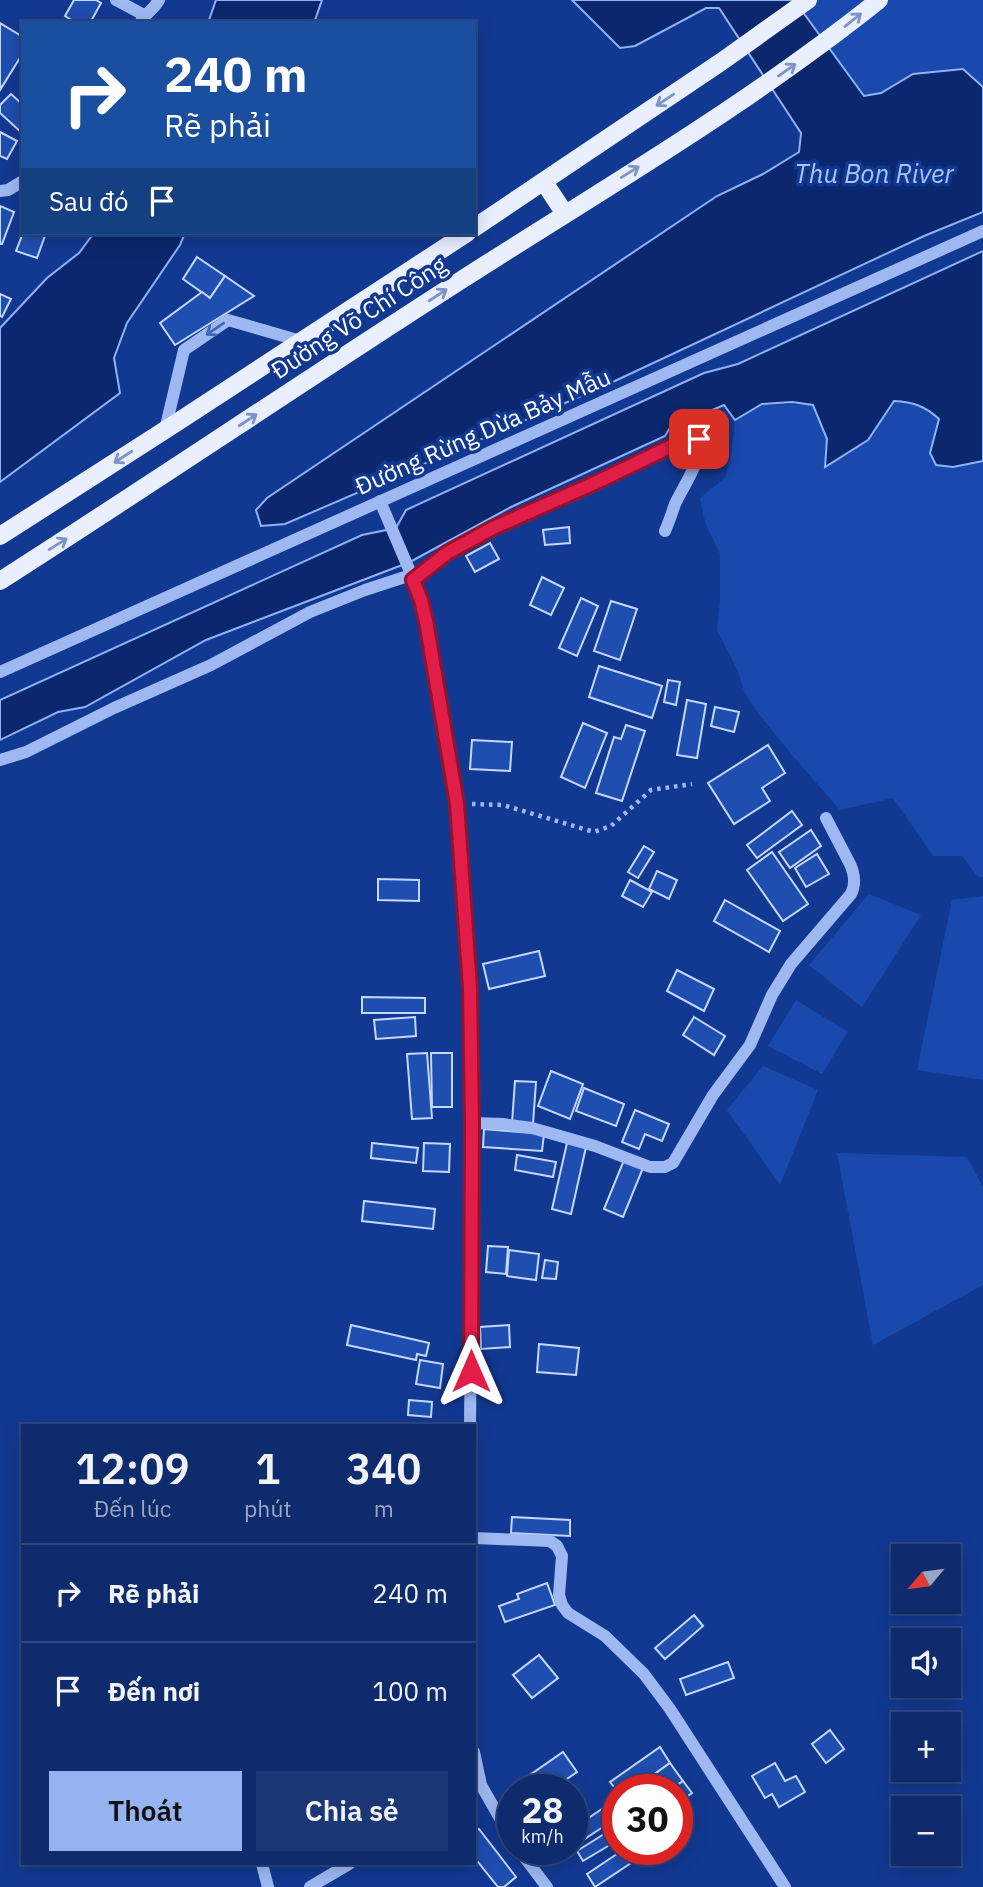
<!DOCTYPE html>
<html lang="vi">
<meta charset="utf-8">
<style>
:root{--surface:#0e2b6e;--page:#1c3776;--text:#f1f3f6;--muted:#9ba7c2;--line:#2e4781;--accent:#95b2f1}
body{margin:0;font-family:"IBM Plex Sans",sans-serif;background:var(--page);color:var(--text);height:100vh;display:flex;flex-direction:column;font-size:26px;white-space:nowrap}
*{box-sizing:border-box;margin:0}
p{font-size:23px;color:var(--muted)}
.icon{flex:none;width:38px;height:38px;fill:none;stroke:currentColor;stroke-width:2;stroke-linecap:round;stroke-linejoin:round}
.map{position:relative;flex:1;overflow:hidden}
.sheet{position:absolute;left:21px;top:1424px;width:455px;height:441px;display:flex;flex-direction:column;background:var(--surface);border-radius:0px;box-shadow:0 4px 18px #0003,0 0 0 2px var(--line)}
.sheet>*{flex:none}
.hud{position:absolute;left:21px;top:21px;width:455px;height:214px;border-radius:0px;box-shadow:0 4px 18px #0003,0 0 0 2px var(--line);background:#1a4fa0;color:#fff;overflow:hidden}
.needle{width:46px;rotate:241deg}
.fabs{position:absolute;left:891px;top:1544px;display:grid;gap:14px}
.fabs a{display:grid;place-items:center;width:70px;height:70px;border-radius:0px;background:var(--surface);box-shadow:0 4px 18px #0003,0 0 0 2px var(--line);font-size:35px}
.speed{position:absolute;left:497px;top:1774px;display:flex;gap:14px;font-size:35px;font-weight:700;text-align:center}
.speed>*{display:grid;place-content:center;width:91px;height:91px;border-radius:50%;background:var(--surface);box-shadow:0 4px 18px #0003,0 0 0 2px var(--line);line-height:1}
.speed small{font-size:18px;font-weight:400}
.speed .limit{border:10px solid #d22;background:#fff;color:#111}
.pin{position:absolute;display:grid;place-items:center;width:60px;height:60px;color:#fff;margin:-30px;border-radius:14px;box-shadow:0 4px 10px #0006}
.me{position:absolute;width:77px;margin:-38px;rotate:0deg;stroke-linejoin:round;filter:drop-shadow(0 0 5px #0008)}
.turn{display:flex;align-items:center;gap:24px;height:147px;padding:0 28px;font-size:32px}
.turn .icon{width:91px;height:91px;stroke-width:2.5}
.turn b{display:block;font-size:49px;line-height:60px}
.then{display:flex;align-items:center;height:66px;padding:0 28px;background:#0003;gap:14px;font-size:26px}
.eta{display:flex;justify-content:space-evenly;align-items:center;height:119px;text-align:center}
.eta b{font-size:42px;font-weight:600;line-height:49px}
.button{display:flex;gap:14px;margin-top:auto;padding:14px 28px}
.button a{flex:1;height:80px;border-radius:0px;background:var(--accent);color:#111;font-size:28px;font-weight:600;line-height:80px;text-align:center}
.button a+a{background:var(--page);color:var(--text)}
ul{padding:0;list-style:none}
li{display:flex;align-items:center;gap:21px;height:98px;padding:0 28px;border-top:2px solid var(--line)}
li div{flex:1}
li b{display:block;font-size:26px}
li em{font-style:normal}
.map>svg:first-child{display:block}
.green{fill:#1949ac}
.water{fill:#0b286e;stroke:#8fb2f6;stroke-width:2}
.building{fill:#1f4eb1;stroke:#c5d7fd;stroke-width:2}
.lines{fill:none;stroke-linecap:round;stroke-linejoin:round}
.path{stroke:#9eb9f2;stroke-width:4.5;stroke-dasharray:3.5 5;stroke-linecap:butt}
.minor{stroke:#9eb9f2;stroke-width:12}
.major{stroke:#e9efff;stroke-width:18}
.oneway{stroke:#7e94c8}
.oneway2{stroke:#4366b4}
.route-casing{stroke:#92132f;stroke-width:18}
.route{stroke:#e11d48;stroke-width:12}
.labels{text-anchor:middle;stroke-width:7;stroke-linejoin:round;paint-order:stroke}
.street-label{font-size:24px;fill:#fff;stroke:#123992}
.water-label{font-size:26px;font-style:italic;fill:#aac4f9;stroke:#123992}
</style>
<div class="map">
<svg width="983" height="1887" viewBox="0 0 983 1887">
<rect width="100%" height="100%" fill="#123992"/>
<g class="green">
<polygon points="794,0 983,0 983,87 963,69 913,74 881,93 864,96"/>
<path d="M894,401C913,402 925,406 939,419L930,453L953,467L983,461V877H978L962,856H933L893,798L840,810L792,755L755,709L744,691L738,671L717,630L720,601V554L705,522L700,498L725,478L731,455L735,420L762,404L813,405L827,439L825,466L868,440Z"/>
<polygon points="869,894 921,915 862,1007 809,965"/>
<polygon points="983,896 983,1080 917,1070 952,900"/>
<polygon points="796,1000 848,1032 822,1074 768,1046"/>
<polygon points="763,1066 818,1090 780,1185 727,1110"/>
<polygon points="837,1153 967,1157 983,1187 983,1285 873,1345"/>
</g>
<g class="water">
<polygon points="216,0 322,0 314,23 208,23"/>
<polygon points="572,0 794,0 864,96 881,93 913,74 963,69 983,87 983,212 924,236 602,387 285,524 261,526 256,510 267,498 717,196 763,174 799,152 801,133 719,8 706,8 635,46 620,48"/>
<polygon points="94,233 185,233 180,245 127,323 114,358 120,393 0,482 0,328 47,278 79,253"/>
<path d="M983,251V461L953,467L936,465L930,453L939,419C925,406 913,402 894,401L868,440L825,467L827,439L813,405L792,402L762,404L735,420L724,405L698,416H677L665,436L511,507L410,562L206,640L85,707L58,712L0,740V700L362,535L396,528L406,510L704,373L738,364Z"/>
</g>
<g class="building">
<polygon points="74,0 96,0 101,3 90,23 76,23 65,16"/>
<polygon points="0,23 23,37 23,53 0,90"/>
<polygon points="11,94 23,105 23,134 0,113 0,105"/>
<polygon points="0,132 17,141 7,159 0,156"/>
<polygon points="0,206 14,212 2,244 0,244"/>
<polygon points="23,233 46,233 37,258 16,251"/>
<polygon points="197,257 225,276 210,298 183,279"/>
<polygon points="225,276 254,296 175,345 160,323 202,292 210,298"/>
<polygon points="0,294 11,299 2,317 0,316"/>
<polygon points="569,527 570,543 545,545 543,530"/>
<polygon points="490,543 499,559 475,572 466,556"/>
<polygon points="542,577 564,588 551,615 530,605"/>
<polygon points="581,598 598,606 577,656 559,648"/>
<polygon points="611,601 637,609 620,660 594,651"/>
<polygon points="599,666 662,686 652,718 589,697"/>
<polygon points="668,680 680,682 676,705 664,702"/>
<polygon points="687,700 706,704 697,758 677,755"/>
<polygon points="715,707 739,712 734,732 711,726"/>
<polygon points="583,723 607,733 585,788 561,777"/>
<polygon points="626,725 645,731 622,801 596,793 614,737 621,739"/>
<polygon points="472,740 512,742 510,771 470,769"/>
<polygon points="768,745 785,773 762,788 770,801 734,824 708,783"/>
<polygon points="792,811 802,825 757,858 747,845"/>
<polygon points="811,830 821,846 790,868 779,852"/>
<polygon points="644,846 654,852 638,878 628,872"/>
<polygon points="772,852 808,904 783,921 747,870"/>
<polygon points="817,854 829,874 806,887 795,868"/>
<polygon points="657,871 677,880 669,899 649,889"/>
<polygon points="378,879 419,880 419,901 378,900"/>
<polygon points="630,880 652,892 643,907 622,896"/>
<polygon points="725,900 780,931 769,952 714,921"/>
<polygon points="539,951 545,976 489,989 483,964"/>
<polygon points="677,970 714,989 704,1011 667,991"/>
<polygon points="362,997 425,998 425,1013 362,1013"/>
<polygon points="415,1017 416,1036 376,1039 374,1020"/>
<polygon points="694,1017 725,1036 714,1055 683,1035"/>
<polygon points="427,1053 432,1118 412,1119 407,1054"/>
<polygon points="431,1053 452,1053 452,1107 432,1107"/>
<polygon points="551,1071 583,1084 570,1119 538,1106"/>
<polygon points="515,1081 536,1082 533,1124 512,1123"/>
<polygon points="584,1088 624,1104 616,1126 576,1111"/>
<polygon points="635,1110 669,1124 662,1141 645,1134 639,1149 622,1142"/>
<polygon points="484,1129 544,1134 542,1151 483,1147"/>
<polygon points="372,1143 418,1148 416,1163 371,1158"/>
<polygon points="424,1143 450,1144 449,1172 423,1171"/>
<polygon points="567,1143 586,1147 571,1214 552,1209"/>
<polygon points="517,1155 556,1162 553,1177 515,1170"/>
<polygon points="624,1160 643,1168 623,1217 604,1209"/>
<polygon points="364,1201 435,1209 433,1229 362,1221"/>
<polygon points="488,1246 508,1247 506,1274 486,1272"/>
<polygon points="509,1250 539,1254 536,1280 507,1276"/>
<polygon points="545,1260 558,1262 556,1279 542,1278"/>
<polygon points="351,1325 429,1343 426,1356 417,1354 416,1360 347,1345"/>
<polygon points="509,1325 510,1347 481,1349 480,1327"/>
<polygon points="539,1344 579,1348 576,1375 537,1372"/>
<polygon points="420,1360 443,1364 440,1388 416,1384"/>
<polygon points="409,1400 432,1402 431,1417 408,1415"/>
<polygon points="512,1517 570,1520 570,1536 511,1533"/>
<polygon points="547,1583 555,1605 505,1622 499,1606 519,1599 517,1594"/>
<polygon points="694,1615 703,1626 665,1659 655,1648"/>
<polygon points="539,1655 558,1678 532,1698 513,1675"/>
<polygon points="728,1662 734,1678 686,1695 680,1679"/>
<polygon points="830,1730 844,1749 826,1763 812,1744"/>
<polygon points="660,1747 670,1763 632,1790 618,1790 618,1792 610,1782"/>
<polygon points="563,1752 577,1772 551,1790 517,1790 514,1786"/>
<polygon points="670,1763 683,1781 670,1790 632,1790"/>
<polygon points="775,1763 785,1781 796,1776 805,1792 779,1807 772,1794 765,1798 752,1776"/>
<polygon points="683,1781 692,1793 677,1804 677,1790 670,1790"/>
<polygon points="614,1801 618,1808 618,1817 574,1846 572,1843 572,1829"/>
<polygon points="617,1826 618,1840 583,1861 577,1851"/>
<polygon points="479,1829 516,1877 504,1887 498,1887 474,1857 474,1832"/>
<polygon points="623,1850 639,1850 643,1855 595,1887 587,1874"/>
</g>
<g class="lines">
<polyline class="path" points="472,804 503,805 594,832 611,826 651,790 692,784"/>
<g class="minor">
<polyline points="116,0 144,15"/>
<path d="M140,23C145,14 154,9 159,0"/>
<polyline points="0,191 8,190 23,181"/>
<polyline points="165,430 184,350 228,320 301,341"/>
<polyline points="380,501 417,588 424,611 457,804 470,988 473,1123 470,1426"/>
<path d="M413,580L448,553L493,528L597,482L676,444L693,439H699C704,457 683,487 675,504C672,513 669,522 665,531"/>
<polyline points="0,672 983,231"/>
<polyline points="0,760 26,752 114,708 211,665 310,612 365,590 411,575"/>
<path d="M473,1123L503,1124L532,1128L595,1146L650,1167H665L673,1163L713,1095L750,1045L772,995L791,964L851,894C856,884 855,875 850,864L826,818"/>
<polyline points="474,1538 550,1541 557,1546 562,1556 559,1595 562,1605 568,1613 605,1636 644,1674 670,1709 785,1887"/>
<polyline points="474,1752 481,1785 513,1841"/>
<polyline points="519,1850 547,1887"/>
<polyline points="262,1864 268,1887"/>
<polyline points="310,1887 349,1864"/>
</g>
<g class="major">
<polyline points="544,182 565,214"/>
<polyline points="474,228 721,62 808,0"/>
<polyline points="0,536 176,423 467,233"/>
<path d="M0,581C156,481 310,377 466,277C605,188 749,104 879,0"/>
</g>
</g>
<defs><path id="oneway-shaft" d="M-6 0H5M1.5-3L5.5 0L1.5 3" fill="none" stroke-width="1.6" stroke-linecap="round" stroke-linejoin="round" transform="scale(1.75)"/></defs>
<g class="oneway">
<use href="#oneway-shaft" transform="translate(853 20) rotate(-39)"/>
<use href="#oneway-shaft" transform="translate(787 70) rotate(-35)"/>
<use href="#oneway-shaft" transform="translate(665 100) rotate(146)"/>
<use href="#oneway-shaft" transform="translate(630 172) rotate(-32)"/>
<use href="#oneway-shaft" transform="translate(438 295) rotate(-33)"/>
<use href="#oneway-shaft" transform="translate(248 420) rotate(-33)"/>
<use href="#oneway-shaft" transform="translate(123 457) rotate(147)"/>
<use href="#oneway-shaft" transform="translate(58 544) rotate(-32)"/>
</g>
<use class="oneway2" href="#oneway-shaft" transform="translate(215 329) rotate(146)"/>
<g class="lines">
<defs>
<polyline id="route" points="471,1371 472,1123 470,988 457,804 426,621 421,600 413,580 447,553 493,528 597,482 676,444 693,439 699,439"/>
</defs>
<use href="#route" class="route-casing"/>
<use href="#route" class="route"/>
</g>
<g class="labels">
<g class="street-label">
<text transform="translate(359 318) rotate(-33)" y="8">Đường Võ Chí Công</text>
<text transform="translate(483 432) rotate(-24)" y="8">Đường Rừng Dừa Bảy Mẫu</text>
</g>
<g class="water-label">
<text x="874" y="183">Thu Bon River</text>
</g>
</g>
</svg>
<div class="fabs">
<a><svg class="needle" viewBox="-14 -14 28 28"><path d="M0-13l5 13h-10z" fill="#e53935"/><path d="M0 13l5-13h-10z" fill="#9ba7c2"/></svg></a>
<a><svg class="icon" aria-label="sound" viewBox="0 0 24 24"><path d="M4 9h4l5-4v14l-5-4H4zM17 9q2 3 0 6"/></svg></a>
<a>+</a>
<a>−</a>
</div>
<div class="speed"><div>28<small>km/h</small></div><div class="limit">30</div></div>
<div class="pin" style="left:699px;top:439px;background:#d93025"><svg class="icon" aria-label="arrive" viewBox="0 0 24 24"><path d="M6 21V4h12l-3 4 3 4H6"/></svg></div>
<svg class="me" style="left:471px;top:1371px" viewBox="-20 -20 40 40"><path d="M0-17L14 15 0 8-14 15z" fill="#e11d48" stroke="#fff" stroke-width="4"/></svg>
<div class="hud">
<div class="turn"><svg class="icon" aria-label="right" viewBox="0 0 24 24"><path d="M7 20v-9h11M14 6l5 5-5 5"/></svg><div><b>240 m</b>Rẽ phải</div></div>
<div class="then">Sau đó<svg class="icon" aria-label="arrive" viewBox="0 0 24 24"><path d="M6 21V4h12l-3 4 3 4H6"/></svg></div>
</div>
<section class="sheet">
<div class="eta">
<div><b>12:09</b><p>Đến lúc</p></div>
<div><b>1</b><p>phút</p></div>
<div><b>340</b><p>m</p></div>
</div>
<ul>
<li><svg class="icon" aria-label="right" viewBox="0 0 24 24"><path d="M7 20v-9h11M14 6l5 5-5 5"/></svg><div><b>Rẽ phải</b></div><em>240 m</em></li>
<li><svg class="icon" aria-label="arrive" viewBox="0 0 24 24"><path d="M6 21V4h12l-3 4 3 4H6"/></svg><div><b>Đến nơi</b></div><em>100 m</em></li>
</ul>
<div class="button"><a>Thoát</a><a>Chia sẻ</a></div>
</section>
</div>
